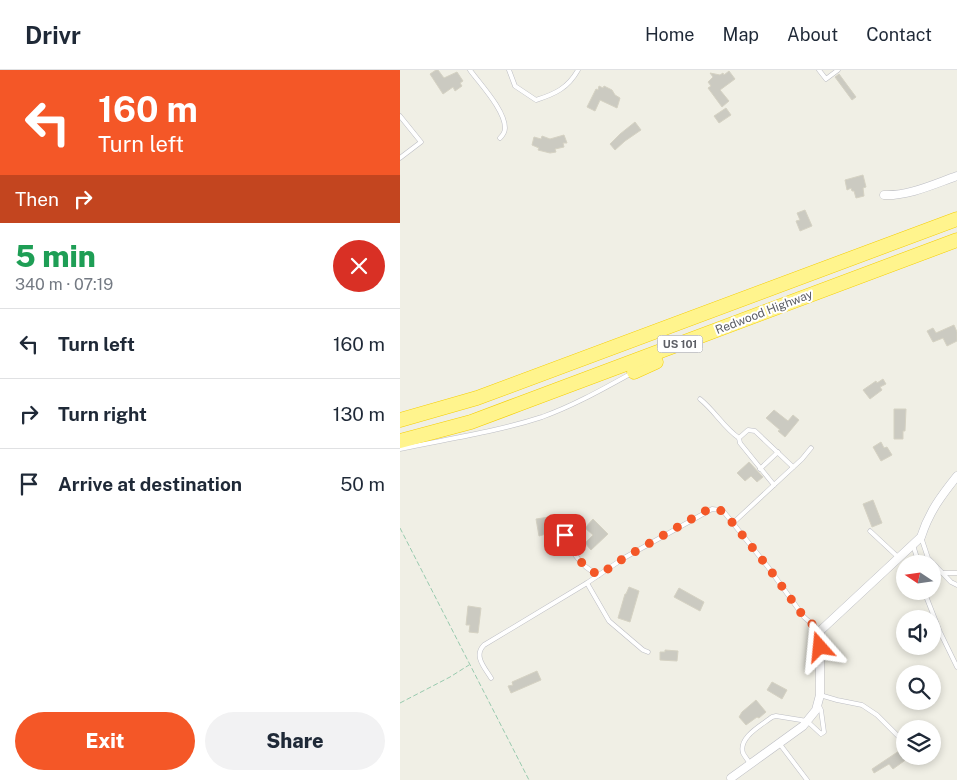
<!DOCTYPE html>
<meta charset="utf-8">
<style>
:root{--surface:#fff;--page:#f2f2f3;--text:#1f2937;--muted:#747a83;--line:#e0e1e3;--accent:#f45727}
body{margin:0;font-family:"Public Sans",sans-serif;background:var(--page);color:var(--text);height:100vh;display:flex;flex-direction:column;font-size:19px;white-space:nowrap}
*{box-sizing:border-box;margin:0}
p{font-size:16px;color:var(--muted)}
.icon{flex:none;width:28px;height:28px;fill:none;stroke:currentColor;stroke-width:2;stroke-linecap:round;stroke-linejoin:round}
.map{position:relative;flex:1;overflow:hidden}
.panel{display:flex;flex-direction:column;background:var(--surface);width:400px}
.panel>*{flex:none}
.hud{background:#f45727;color:#fff;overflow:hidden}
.needle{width:32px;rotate:283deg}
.tools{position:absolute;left:496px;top:485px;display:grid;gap:10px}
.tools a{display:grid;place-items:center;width:45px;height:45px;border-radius:50%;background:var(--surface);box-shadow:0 2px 8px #0003;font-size:25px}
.pin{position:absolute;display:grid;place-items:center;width:42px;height:42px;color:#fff;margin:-21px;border-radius:10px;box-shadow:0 2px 8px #0006}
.me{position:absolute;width:55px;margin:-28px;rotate:342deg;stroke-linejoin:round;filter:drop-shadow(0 0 4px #0008)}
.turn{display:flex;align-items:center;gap:18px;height:105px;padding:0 15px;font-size:22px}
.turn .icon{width:65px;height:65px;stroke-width:2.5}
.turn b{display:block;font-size:35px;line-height:42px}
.then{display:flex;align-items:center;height:48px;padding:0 15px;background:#0003;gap:10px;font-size:19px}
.round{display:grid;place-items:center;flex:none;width:52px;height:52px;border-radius:26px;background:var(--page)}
.headline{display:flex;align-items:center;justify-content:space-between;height:85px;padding:0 15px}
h1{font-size:30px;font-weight:800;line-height:38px;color:#1e9e55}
.primary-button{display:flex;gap:10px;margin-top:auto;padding:10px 15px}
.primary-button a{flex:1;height:58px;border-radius:30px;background:var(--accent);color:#fff;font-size:20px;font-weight:800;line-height:58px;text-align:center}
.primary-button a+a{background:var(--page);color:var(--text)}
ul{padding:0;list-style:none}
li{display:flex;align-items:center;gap:15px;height:70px;padding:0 15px;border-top:1px solid var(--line)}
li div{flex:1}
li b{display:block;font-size:19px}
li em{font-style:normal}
header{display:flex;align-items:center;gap:30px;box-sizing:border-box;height:70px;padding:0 25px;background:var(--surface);border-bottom:1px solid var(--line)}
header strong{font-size:24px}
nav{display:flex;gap:28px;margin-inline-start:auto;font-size:18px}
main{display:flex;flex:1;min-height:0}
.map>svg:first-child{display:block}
.building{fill:#cbcac1;stroke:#d5d2c3}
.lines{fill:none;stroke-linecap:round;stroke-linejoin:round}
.service-casing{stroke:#bdbec4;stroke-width:5}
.minor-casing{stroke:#bdbec4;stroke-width:9}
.motorway-casing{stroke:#f5ce00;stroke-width:15}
.path{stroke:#98caae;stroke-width:1;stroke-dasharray:5 2.5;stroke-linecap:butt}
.service{stroke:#fff;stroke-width:4}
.minor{stroke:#fff;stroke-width:8}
.motorway{stroke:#fff48d;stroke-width:14}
.route{stroke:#f45727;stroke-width:9;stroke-dasharray:0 16.2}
.labels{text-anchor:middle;stroke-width:4;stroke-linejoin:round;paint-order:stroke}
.shield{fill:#fff;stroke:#8e8f94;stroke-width:1}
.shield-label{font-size:11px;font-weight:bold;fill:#5d5f66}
.street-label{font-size:12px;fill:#5d5f66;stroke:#fff}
</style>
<header>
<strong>Drivr</strong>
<nav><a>Home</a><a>Map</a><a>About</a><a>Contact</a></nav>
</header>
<main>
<section class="panel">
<div class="hud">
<div class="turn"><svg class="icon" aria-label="left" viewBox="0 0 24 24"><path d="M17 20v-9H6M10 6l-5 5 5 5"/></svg><div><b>160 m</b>Turn left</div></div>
<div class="then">Then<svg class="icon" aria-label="right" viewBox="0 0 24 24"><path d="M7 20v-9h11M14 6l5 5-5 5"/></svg></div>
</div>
<div class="headline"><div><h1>5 min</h1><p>340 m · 07:19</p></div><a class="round" style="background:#d93025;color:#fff"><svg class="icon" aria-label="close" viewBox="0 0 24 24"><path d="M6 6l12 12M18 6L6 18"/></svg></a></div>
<ul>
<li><svg class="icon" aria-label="left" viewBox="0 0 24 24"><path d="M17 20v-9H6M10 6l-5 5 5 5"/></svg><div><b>Turn left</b></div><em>160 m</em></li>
<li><svg class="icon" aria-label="right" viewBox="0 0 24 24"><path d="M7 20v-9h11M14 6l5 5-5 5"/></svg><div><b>Turn right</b></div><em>130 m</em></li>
<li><svg class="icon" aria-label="arrive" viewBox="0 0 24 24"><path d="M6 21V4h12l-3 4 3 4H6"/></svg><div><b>Arrive at destination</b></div><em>50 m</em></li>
</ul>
<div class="primary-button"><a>Exit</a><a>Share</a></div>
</section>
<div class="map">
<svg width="557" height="710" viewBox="0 0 557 710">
<rect width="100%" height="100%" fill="#f0efe5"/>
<g class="building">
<polygon points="36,0 38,0 44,8 57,2 63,11 60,13 62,16 55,21 53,17 43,24 30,4"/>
<polygon points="329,1 335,9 320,20 329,31 322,37 308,18 311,16 308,12 313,7 310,3 320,5 323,3 324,5"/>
<polygon points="439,4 456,27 452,30 435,7"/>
<polygon points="199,16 203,18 204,16 212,20 215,25 220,28 217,38 200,30 195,41 187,37 196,19 198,20"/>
<polygon points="326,38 331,45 319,53 314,46"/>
<polygon points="235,52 241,60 225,71 215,80 210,74 220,64"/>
<polygon points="164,65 167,73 163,73 164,77 155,79 156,82 150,83 138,80 139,78 132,75 134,67 141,69 142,66 150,69"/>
<polygon points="463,105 466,117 463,118 464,126 456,128 454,121 452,121 451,118 447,120 445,110"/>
<polygon points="405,140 412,156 400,161 396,151 400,150 397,143"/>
<polygon points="554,255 557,262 557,271 547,276 543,268 533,272 527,261 533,258 536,263"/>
<polygon points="483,309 486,314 480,317 482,320 470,329 463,320 476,311 477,313"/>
<polygon points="494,339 506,339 505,361 503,361 503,369 494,369"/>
<polygon points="374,340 388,351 393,345 399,350 385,367 378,361 380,360 366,348"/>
<polygon points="481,372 484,378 487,377 492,385 481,391 473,377"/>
<polygon points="349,392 363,407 357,412 351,406 345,411 337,403"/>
<polygon points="473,430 482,453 472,457 463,434"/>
<polygon points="149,447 153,465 155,465 157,474 148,475 146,464 139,466 136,449"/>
<polygon points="193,449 208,464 191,480 185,473 193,465 185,458"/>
<polygon points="229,517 239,521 230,552 218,548 225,524 226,524"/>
<polygon points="279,518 304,532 300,541 274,527"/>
<polygon points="68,536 81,538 78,563 69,562 70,555 66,555"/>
<polygon points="265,580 278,581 277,591 260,590 260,582 265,582"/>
<polygon points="137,601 141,610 111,623 108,616 113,615 112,612"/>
<polygon points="372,612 387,620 382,629 367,620"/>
<polygon points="356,630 366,642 359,648 357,647 346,655 339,647 342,642"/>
<polygon points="505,677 505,686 511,686 493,699 489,694 474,703 472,699"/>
</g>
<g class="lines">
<defs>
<g id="service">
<path d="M70,0C80,14 105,40 105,58C105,62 103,65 100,68"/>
<path d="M109,0L115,16L136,30C155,24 168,18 178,0"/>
<polyline points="419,0 426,9 438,0"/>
<polyline points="0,46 21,72 0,88"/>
<path d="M300,329C315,341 324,358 339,368"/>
<path d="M0,379C47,369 96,362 142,347C173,336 203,319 232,303"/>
<polyline points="360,399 378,382"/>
<polyline points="374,415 340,373 339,368 348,360 355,361 393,397"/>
<polyline points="333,453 402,389 411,378"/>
<path d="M164,456C166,476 180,497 199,505"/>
<polyline points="470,461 499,488"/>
<polyline points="521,467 528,488 551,512 557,515"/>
<polyline points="513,475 519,494"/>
<polyline points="543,503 557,503"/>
<polyline points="187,513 209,551 243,580 248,582"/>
<polyline points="524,521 540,562 557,597"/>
<path d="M91,608C85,598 73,586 84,575L187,513L224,488L312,439L320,440L324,442L368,497L404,547L420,561"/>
<polyline points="420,625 437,630 462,635 477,645 505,673"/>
<polyline points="379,673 407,710"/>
<path d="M350,694C348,690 345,687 343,683C338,667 362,655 372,647L376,646L407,651L421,664L424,662L421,640L419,636"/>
</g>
<g id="minor">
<path d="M484,125C509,126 534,114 557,106"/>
<path d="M331,708L403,656L416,640L420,625V561L521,467C529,442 541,426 557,406"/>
</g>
<g id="motorway">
<polyline points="234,302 256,292"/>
<polyline points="0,350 77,328 557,149"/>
<polyline points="0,371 71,352 119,334 557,170"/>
</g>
</defs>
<use href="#service" class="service-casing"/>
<use href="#minor" class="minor-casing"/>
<use href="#motorway" class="motorway-casing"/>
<g class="path">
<polyline points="0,458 129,710"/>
<polyline points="0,633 50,607 69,595"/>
</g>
<use href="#service" class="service"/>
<use href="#minor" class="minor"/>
<use href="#motorway" class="motorway"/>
</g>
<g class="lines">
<path class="route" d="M165,465C169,481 184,498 199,505L224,488L307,440C315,437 321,439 327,446L368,497L404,547L420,561V577"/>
</g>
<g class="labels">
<rect class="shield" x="257.5" y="265.5" width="45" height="17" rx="4"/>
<g class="shield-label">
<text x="280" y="278">US 101</text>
</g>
<g class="street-label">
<text transform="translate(364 242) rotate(-21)" y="4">Redwood Highway</text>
</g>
</g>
</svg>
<div class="tools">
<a><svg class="needle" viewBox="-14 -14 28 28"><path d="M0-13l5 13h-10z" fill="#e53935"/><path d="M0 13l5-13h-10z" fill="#747a83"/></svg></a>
<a><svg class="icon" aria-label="sound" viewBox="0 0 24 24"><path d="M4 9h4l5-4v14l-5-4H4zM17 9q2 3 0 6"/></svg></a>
<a><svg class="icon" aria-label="search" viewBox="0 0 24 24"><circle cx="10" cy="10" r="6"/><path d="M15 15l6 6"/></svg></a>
<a><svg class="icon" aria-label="layers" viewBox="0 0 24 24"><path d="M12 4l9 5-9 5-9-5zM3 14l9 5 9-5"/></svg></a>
</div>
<div class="pin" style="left:165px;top:465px;background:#d93025"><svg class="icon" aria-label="arrive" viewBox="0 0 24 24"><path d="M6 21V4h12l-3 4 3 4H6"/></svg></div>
<svg class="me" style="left:420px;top:577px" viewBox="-20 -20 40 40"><path d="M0-17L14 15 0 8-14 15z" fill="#f45727" stroke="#fff" stroke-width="4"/></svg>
</div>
</main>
